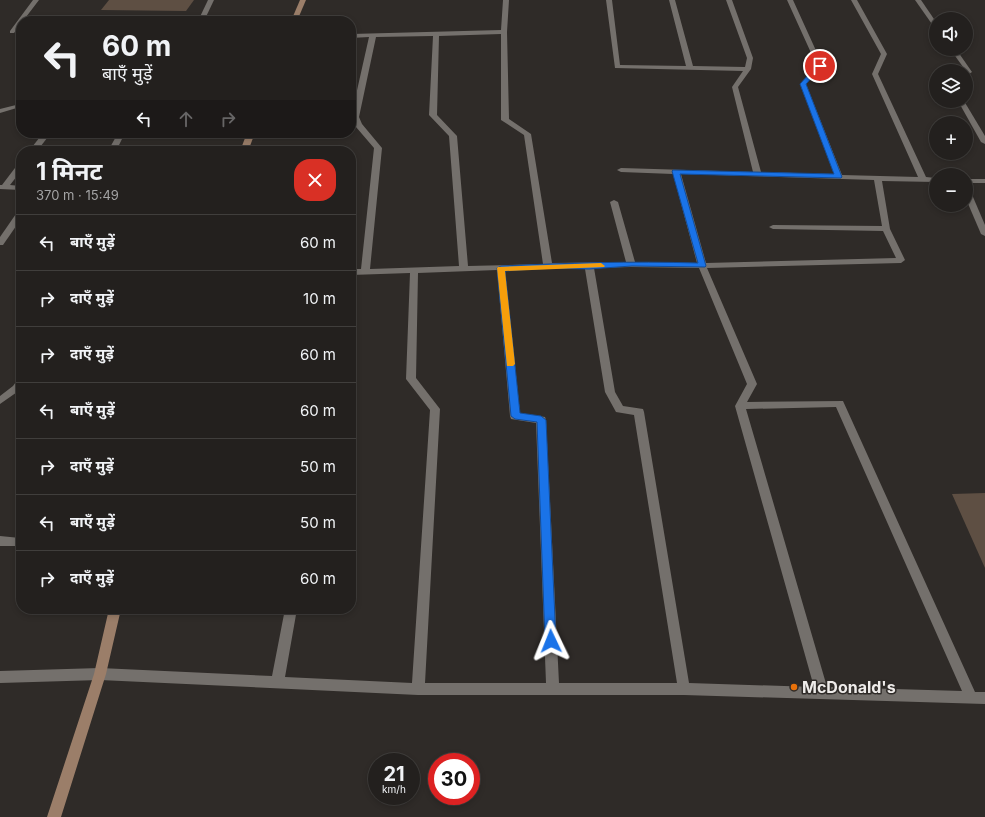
<!DOCTYPE html>
<html lang="hi">
<meta charset="utf-8">
<style>
:root{--surface:#23201e;--page:#2f2d2b;--text:#f1f3f6;--muted:#a3a3a4;--line:#403e3c}
body{margin:0;font-family:Inter,"Noto Sans Devanagari",sans-serif;background:var(--page);color:var(--text);height:100vh;display:flex;flex-direction:column;font-size:15px;white-space:nowrap}
*{box-sizing:border-box;margin:0}
p{font-size:13px;color:var(--muted)}
.icon{flex:none;width:22px;height:22px;fill:none;stroke:currentColor;stroke-width:2;stroke-linecap:round;stroke-linejoin:round}
.map{position:relative;flex:1;overflow:hidden}
.sheet{position:absolute;left:16px;top:146px;width:340px;height:468px;display:flex;flex-direction:column;background:var(--surface);border-radius:16px;box-shadow:0 2px 6px #0003,0 0 0 1px var(--line)}
.sheet>*{flex:none}
.hud{position:absolute;left:16px;top:16px;width:340px;height:122px;border-radius:16px;box-shadow:0 2px 6px #0003,0 0 0 1px var(--line);background:#23201e;color:var(--text);overflow:hidden}
.controls{position:absolute;left:929px;top:12px;display:grid;gap:8px}
.controls a{display:grid;place-items:center;width:44px;height:44px;border-radius:50%;background:var(--surface);box-shadow:0 2px 6px #0003,0 0 0 1px var(--line);font-size:20px}
.speed{position:absolute;left:368px;top:753px;display:flex;gap:8px;font-size:20px;font-weight:700;text-align:center}
.speed>*{display:grid;place-content:center;width:52px;height:52px;border-radius:50%;background:var(--surface);box-shadow:0 2px 6px #0003,0 0 0 1px var(--line);line-height:1}
.speed small{font-size:10px;font-weight:400}
.speed .limit{border:6px solid #d22;background:#fff;color:#111}
.pin{position:absolute;display:grid;place-items:center;width:34px;height:34px;color:#fff;margin:-17px;border:2px solid #fff;border-radius:50%;box-shadow:0 1px 4px #0007}
.me{position:absolute;width:44px;margin:-22px;rotate:358deg;stroke-linejoin:round;filter:drop-shadow(0 0 3px #0008)}
.turn{display:flex;align-items:center;gap:14px;height:84px;padding:0 20px;font-size:18px}
.turn .icon{width:52px;height:52px;stroke-width:2.5}
.turn b{display:block;font-size:28px;line-height:34px}
.lanes{display:flex;align-items:center;height:38px;padding:0 20px;background:#0003;justify-content:center;gap:20px;direction:ltr}
.lanes .off{opacity:.35}
.round{display:grid;place-items:center;flex:none;width:42px;height:42px;border-radius:16px;background:var(--page)}
.summary{display:flex;align-items:center;justify-content:space-between;height:68px;padding:0 20px}
h1{font-size:24px;font-weight:700;line-height:30px}
ul{padding:0;list-style:none}
li{display:flex;align-items:center;gap:12px;height:56px;padding:0 20px;border-top:1px solid var(--line)}
li div{flex:1}
li b{display:block;font-size:15px}
li em{font-style:normal}
.map>svg:first-child{display:block}
.green{fill:#5e4f43}
.lines{fill:none;stroke-linecap:round;stroke-linejoin:round}
.lane{fill:#74706c;fill-rule:evenodd}
.street{fill:#74706c;fill-rule:evenodd}
.secondary{fill:#9b7e69;fill-rule:evenodd}
.route{fill:#1a73e8;stroke:#114b97}
.slow{fill:#f59e0b}
.food-dot{fill:#e8710a;stroke:#2f2b28;stroke-width:1.5}
.labels{text-anchor:middle;stroke-width:3;stroke-linejoin:round;paint-order:stroke}
.near-poi-label{font-size:16px;font-weight:bold;fill:#efecea;stroke:#2f2b28;text-anchor:start}
</style>
<div class="map">
<svg width="985" height="817" viewBox="0 0 985 817">
<rect width="100%" height="100%" fill="#2f2b28"/>
<g class="green">
<polygon points="109,0 194,0 186,11 101,10"/>
<polygon points="985,493 985,568 952,494"/>
</g>
<g class="lines">
<polygon class="lane" points="0,536 20,538 21,542 16,546 0,546"/>
<g class="street">
<polygon points="33,0 39,0 23,21 21,21 21,24 14,33 10,33 10,31"/>
<polygon points="208,0 214,0 204,21 198,21"/>
<path d="M503,0H509L507,32L509,119L531,134L552,263L626,262L610,202L614,200L618,202L635,262L697,263L673,174L621,172L617,170L621,168L753,172L732,87L743,71L615,68L606,0H612L620,65L686,66L669,0H675L693,66L745,67L747,58L726,0H732L753,58L751,69L738,87L761,172L834,174L800,84L817,66L787,0H793L823,66L806,84L842,175L918,177L872,74L881,54L851,0H857L887,54L878,74L926,177L936,178V182L882,181L890,229L905,260L901,263L707,268L757,384L747,402L843,401L975,692H985V704L684,695H418L100,680L0,683V671L100,668L272,676L285,609H297L285,677L412,683L430,410L406,379L410,273L351,275V269H361L374,148L356,127L351,117L369,37L351,38V34L501,30ZM501,34V120L524,135L543,264L468,266L457,136L437,115L439,36ZM433,36L429,115L449,136L459,266L370,269L382,148L362,124L359,117L376,37ZM681,174L874,180L882,226L773,225L769,227L773,229L883,231L896,258L706,263ZM631,267L699,268L747,384L735,406L814,687L689,683L644,412L643,409L623,406L615,392L594,268ZM548,269H585L605,392L616,412L634,415L677,683H559L546,420L545,417L520,413L505,270ZM497,270L510,416L511,419L536,423L546,683H425L440,409L416,378L418,273ZM836,407L962,691L827,687L746,409Z"/>
<polygon points="915,0 921,0 936,22 936,28 934,27"/>
<polygon points="102,15 107,16 103,21 97,21"/>
<polygon points="140,15 145,16 142,21 136,21"/>
<polygon points="950,49 956,49 972,72 966,76 966,71"/>
<polygon points="21,100 20,107 0,113 0,109 16,105"/>
<polygon points="958,101 964,101 985,136 985,144 981,142"/>
<polygon points="43,133 51,133 37,151 29,151"/>
<polygon points="118,133 126,133 125,135 186,135 190,137 186,139 122,139 116,151 108,151"/>
<polygon points="18,164 21,164 21,171 10,185 21,186 21,190 0,189 0,185 2,185"/>
<rect x="966" y="179" width="19" height="4"/>
<polygon points="966,188 970,190 985,225 985,236 981,234 966,199"/>
<polygon points="18,211 21,211 21,219 3,245 0,245 0,237"/>
<polygon points="21,378 20,390 0,404 0,396 13,386 18,379"/>
</g>
<g class="secondary">
<polygon points="300,0 306,0 297,21 291,21"/>
<polygon points="247,133 255,133 248,151 240,151"/>
<polygon points="109,609 121,609 106,674 61,817 47,817 94,674"/>
</g>
</g>
<path class="route" d="M818,64L823,66L806,84L842,177L841,178L680,174L706,266L705,267L632,266L589,269L548,268L505,271L520,413L541,416L546,420L556,641L555,645L551,646L547,645L545,641L537,422L515,419L511,416L497,268L501,266C566,263 632,261 698,263L672,171L673,170L834,174L800,84Z"/>
<polygon class="slow" points="601,263 605,266 604,267 505,271 515,364 513,366 507,366 497,268 498,267"/>
<circle class="food-dot" cx="794" cy="687" r="4"/>
<g class="labels">
<g class="near-poi-label">
<text x="802" y="693">McDonald's</text>
</g>
</g>
</svg>
<div class="controls">
<a><svg class="icon" aria-label="sound" viewBox="0 0 24 24"><path d="M4 9h4l5-4v14l-5-4H4zM17 9q2 3 0 6"/></svg></a>
<a><svg class="icon" aria-label="layers" viewBox="0 0 24 24"><path d="M12 4l9 5-9 5-9-5zM3 14l9 5 9-5"/></svg></a>
<a>+</a>
<a>−</a>
</div>
<div class="speed"><div>21<small>km/h</small></div><div class="limit">30</div></div>
<div class="pin" style="left:820px;top:66px;background:#d93025"><svg class="icon" aria-label="arrive" viewBox="0 0 24 24"><path d="M6 21V4h12l-3 4 3 4H6"/></svg></div>
<svg class="me" style="left:551px;top:641px" viewBox="-20 -20 40 40"><path d="M0-17L14 15 0 8-14 15z" fill="#1a73e8" stroke="#fff" stroke-width="4"/></svg>
<div class="hud">
<div class="turn"><svg class="icon" aria-label="left" viewBox="0 0 24 24"><path d="M17 20v-9H6M10 6l-5 5 5 5"/></svg><div><b>60 m</b>बाएँ मुड़ें</div></div>
<div class="lanes"><svg class="icon" aria-label="left" viewBox="0 0 24 24"><path d="M17 20v-9H6M10 6l-5 5 5 5"/></svg><svg class="icon off" aria-label="ahead" viewBox="0 0 24 24"><path d="M12 20V5M6 11l6-6 6 6"/></svg><svg class="icon off" aria-label="right" viewBox="0 0 24 24"><path d="M7 20v-9h11M14 6l5 5-5 5"/></svg></div>
</div>
<section class="sheet">
<div class="summary"><div><h1>1 मिनट</h1><p>370 m · 15:49</p></div><a class="round" style="background:#d93025;color:#fff"><svg class="icon" aria-label="close" viewBox="0 0 24 24"><path d="M6 6l12 12M18 6L6 18"/></svg></a></div>
<ul>
<li><svg class="icon" aria-label="left" viewBox="0 0 24 24"><path d="M17 20v-9H6M10 6l-5 5 5 5"/></svg><div><b>बाएँ मुड़ें</b></div><em>60 m</em></li>
<li><svg class="icon" aria-label="right" viewBox="0 0 24 24"><path d="M7 20v-9h11M14 6l5 5-5 5"/></svg><div><b>दाएँ मुड़ें</b></div><em>10 m</em></li>
<li><svg class="icon" aria-label="right" viewBox="0 0 24 24"><path d="M7 20v-9h11M14 6l5 5-5 5"/></svg><div><b>दाएँ मुड़ें</b></div><em>60 m</em></li>
<li><svg class="icon" aria-label="left" viewBox="0 0 24 24"><path d="M17 20v-9H6M10 6l-5 5 5 5"/></svg><div><b>बाएँ मुड़ें</b></div><em>60 m</em></li>
<li><svg class="icon" aria-label="right" viewBox="0 0 24 24"><path d="M7 20v-9h11M14 6l5 5-5 5"/></svg><div><b>दाएँ मुड़ें</b></div><em>50 m</em></li>
<li><svg class="icon" aria-label="left" viewBox="0 0 24 24"><path d="M17 20v-9H6M10 6l-5 5 5 5"/></svg><div><b>बाएँ मुड़ें</b></div><em>50 m</em></li>
<li><svg class="icon" aria-label="right" viewBox="0 0 24 24"><path d="M7 20v-9h11M14 6l5 5-5 5"/></svg><div><b>दाएँ मुड़ें</b></div><em>60 m</em></li>
</ul>
</section>
</div>
